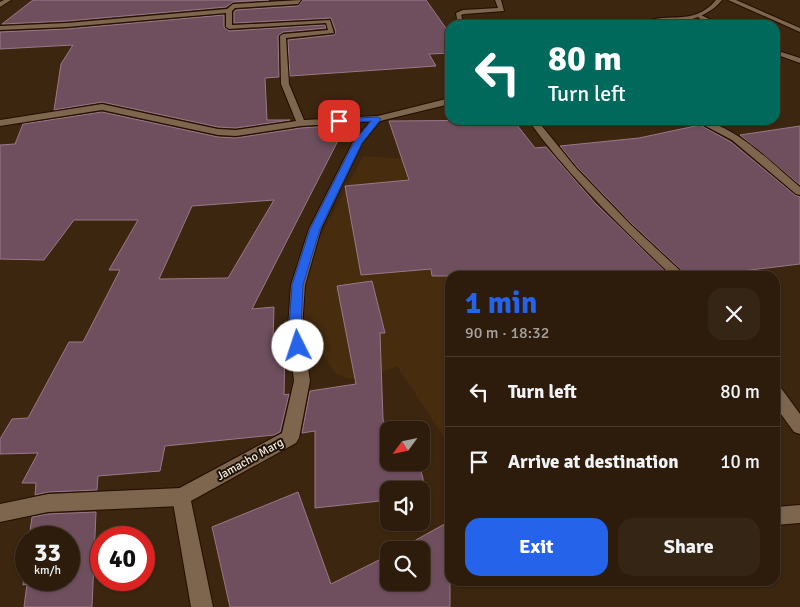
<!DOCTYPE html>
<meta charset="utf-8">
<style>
:root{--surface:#2d1c0b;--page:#352514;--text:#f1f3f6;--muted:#a7a19d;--line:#483a2c;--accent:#2563eb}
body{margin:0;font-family:Signika,sans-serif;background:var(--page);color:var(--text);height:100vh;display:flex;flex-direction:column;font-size:19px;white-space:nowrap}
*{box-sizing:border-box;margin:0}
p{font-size:16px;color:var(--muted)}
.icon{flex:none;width:28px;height:28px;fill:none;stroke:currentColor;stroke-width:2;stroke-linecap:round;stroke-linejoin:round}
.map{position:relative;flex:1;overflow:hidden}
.panel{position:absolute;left:445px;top:271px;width:335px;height:315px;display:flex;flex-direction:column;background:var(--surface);border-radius:15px;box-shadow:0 1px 4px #0004,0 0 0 1px var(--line)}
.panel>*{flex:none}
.hud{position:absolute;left:445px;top:20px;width:335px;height:105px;border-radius:15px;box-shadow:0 1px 4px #0004,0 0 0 1px var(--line);background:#00695c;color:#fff;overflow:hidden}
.needle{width:32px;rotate:237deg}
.tools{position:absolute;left:380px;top:421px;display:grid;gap:10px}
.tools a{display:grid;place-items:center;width:50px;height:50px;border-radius:10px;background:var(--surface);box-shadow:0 1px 4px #0004,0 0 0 1px var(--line);font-size:25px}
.speed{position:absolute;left:15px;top:526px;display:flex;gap:10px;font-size:25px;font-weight:700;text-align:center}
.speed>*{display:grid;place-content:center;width:65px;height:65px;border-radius:50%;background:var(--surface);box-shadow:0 1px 4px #0004,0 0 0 1px var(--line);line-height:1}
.speed small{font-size:12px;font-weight:400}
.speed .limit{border:8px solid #d22;background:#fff;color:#111}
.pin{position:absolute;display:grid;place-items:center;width:42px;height:42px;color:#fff;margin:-21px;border-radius:10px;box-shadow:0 2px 8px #0006}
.me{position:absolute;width:55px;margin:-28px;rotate:356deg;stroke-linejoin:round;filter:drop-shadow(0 0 4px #0008)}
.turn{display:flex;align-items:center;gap:18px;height:105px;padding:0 20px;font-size:22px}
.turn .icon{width:65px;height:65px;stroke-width:2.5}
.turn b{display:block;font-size:35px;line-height:42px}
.round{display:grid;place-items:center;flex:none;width:52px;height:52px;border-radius:15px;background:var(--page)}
.headline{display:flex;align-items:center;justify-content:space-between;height:85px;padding:0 20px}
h1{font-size:30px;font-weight:800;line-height:38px;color:var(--accent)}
.button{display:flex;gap:10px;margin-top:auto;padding:10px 20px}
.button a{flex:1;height:58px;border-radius:15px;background:var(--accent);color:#fff;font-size:20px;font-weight:800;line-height:58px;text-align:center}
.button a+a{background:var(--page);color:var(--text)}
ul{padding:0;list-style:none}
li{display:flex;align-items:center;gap:15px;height:70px;padding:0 20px;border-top:1px solid var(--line)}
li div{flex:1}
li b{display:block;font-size:19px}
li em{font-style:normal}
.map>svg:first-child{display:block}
.built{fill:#472c0e}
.building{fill:#6f4f5e;stroke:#9a7888;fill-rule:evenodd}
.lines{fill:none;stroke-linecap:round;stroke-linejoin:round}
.minor-casing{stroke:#220e00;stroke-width:2}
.tertiary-casing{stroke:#220e00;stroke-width:2}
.minor{fill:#7e654d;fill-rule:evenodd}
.tertiary{fill:#7e654d;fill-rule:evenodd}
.route{fill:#2563eb;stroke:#184099}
.labels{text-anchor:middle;stroke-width:4;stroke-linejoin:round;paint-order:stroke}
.street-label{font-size:12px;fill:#fbecde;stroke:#1c1208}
</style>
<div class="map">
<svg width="800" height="607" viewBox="0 0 800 607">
<rect width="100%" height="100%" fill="#3c260f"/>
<polygon class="built" points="363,156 409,159 497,251 518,276 450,276 450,446 397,366 383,372 349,379 335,373 309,332 293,288"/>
<g class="building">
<polygon points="33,0 269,0 233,2 226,7 67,21 2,24"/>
<polygon points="303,0 426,0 450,34 450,53 429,54 436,66 290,76 288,40 334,35 336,32 331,18 234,23 234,12 236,10 298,6"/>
<polygon points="224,15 224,27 229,31 325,25 326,28 283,32 278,36 279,77 265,78 267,120 290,120 236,128 218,127 102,102 54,110 61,64 73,45 0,49 0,32 67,29"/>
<path d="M102,112L218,137L236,138L301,128L346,125L252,309L274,307L273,342L285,341L284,395L289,394L280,432L274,435L165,446L160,471L98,476L97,490L48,492L35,495L36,483H22L38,453L0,454V439L12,419L28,418L69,342H83L120,270H109L138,220H74L44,260L0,259V145L15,144L23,124ZM274,200L228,278L159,279L192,206Z"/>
<polygon points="513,120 535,148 546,147 595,203 670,276 432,276 431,269 361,275 345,186 409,180 389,121"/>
<polygon points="700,125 731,142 795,195 800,197 800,264 701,276 688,276 632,224 577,167 560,146 639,138"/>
<polygon points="800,126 800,185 740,135"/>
<polygon points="372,281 385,333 380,333 383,419 389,448 389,462 419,462 427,496 421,497 421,490 389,490 389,500 315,508 315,431 302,433 310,391 356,384 337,286"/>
<polygon points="298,492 331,584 389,555 389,582 421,582 421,550 398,550 450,521 450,607 230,607 212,527"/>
<polygon points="96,512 92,607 24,607 27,584 23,585 26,561 26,580 69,580 69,538 29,538 32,517 48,514"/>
</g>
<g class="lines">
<defs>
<g id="minor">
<polygon points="4,0 11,0 0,7 0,2"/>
<polygon points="301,0 298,4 235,8 232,11 232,25 330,20 334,33 286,38 289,84 304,120 377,116 380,117 380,121 301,126 236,136 218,135 102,110 0,126 0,120 102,104 218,129 236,130 296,121 281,84 280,36 283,34 328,30 326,23 229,29 226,27 226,13 67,27 0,30 0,26 67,23 227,9 233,4"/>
<polygon points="495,0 501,0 504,11 464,14 461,15 464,25 458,25 456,13 463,10 498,8"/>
<polygon points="728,0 736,0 800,28 800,32"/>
<polygon points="701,15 719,24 720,25 712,25 699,18 698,17"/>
<polygon points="775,50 800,58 800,63 775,54"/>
<path d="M528,120H537L576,168L631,225L686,276H672C621,227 570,178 528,120Z"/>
<path d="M694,120C731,120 772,164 800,187V195L796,194L732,140Z"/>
<polygon points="775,386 781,388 800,414 800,434 794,432 775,406"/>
<polygon points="181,488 188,491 190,497 188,503 181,506 48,512 0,522 0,504 48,494"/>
<polygon points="800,505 800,523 775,525 775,507"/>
</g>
<g id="tertiary">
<path d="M716,0H722C704,23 667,25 640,25C662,9 692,29 716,0Z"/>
<polygon points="450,98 450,104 380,121 362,143 321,229 305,285 302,328 310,381 299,438 296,443 191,501 213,607 191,607 172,497 174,491 282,433 294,381 288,328 291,285 309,229 353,142 374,117"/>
</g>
</defs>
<use href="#minor" class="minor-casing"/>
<use href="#tertiary" class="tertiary-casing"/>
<use href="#minor" class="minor"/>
<use href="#tertiary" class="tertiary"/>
</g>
<polygon class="route" points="377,117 381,119 362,143 320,229 303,285 301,328 304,346 302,349 293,349 289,328 292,285 310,229 354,142 371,121 339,123 336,121 339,119"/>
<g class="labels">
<g class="street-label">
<text transform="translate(250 459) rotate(-29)" y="4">Jamacho Marg</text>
</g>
</g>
</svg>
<div class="tools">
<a><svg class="needle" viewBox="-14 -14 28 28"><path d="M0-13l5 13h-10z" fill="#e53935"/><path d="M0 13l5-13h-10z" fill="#a7a19d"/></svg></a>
<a><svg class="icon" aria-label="sound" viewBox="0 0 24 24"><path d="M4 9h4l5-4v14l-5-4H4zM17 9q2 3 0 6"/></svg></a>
<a><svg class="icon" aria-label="search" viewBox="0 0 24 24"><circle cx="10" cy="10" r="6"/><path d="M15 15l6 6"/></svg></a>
</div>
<div class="speed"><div>33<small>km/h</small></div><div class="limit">40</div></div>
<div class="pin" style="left:339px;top:121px;background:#d93025"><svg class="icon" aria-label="arrive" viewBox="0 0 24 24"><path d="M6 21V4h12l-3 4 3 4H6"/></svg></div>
<svg class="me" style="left:298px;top:346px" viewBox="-20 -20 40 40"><circle r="19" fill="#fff"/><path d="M0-13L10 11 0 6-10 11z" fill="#2563eb"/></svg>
<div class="hud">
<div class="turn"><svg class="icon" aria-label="left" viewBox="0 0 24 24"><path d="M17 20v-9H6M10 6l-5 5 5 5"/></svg><div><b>80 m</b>Turn left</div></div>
</div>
<section class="panel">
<div class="headline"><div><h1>1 min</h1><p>90 m · 18:32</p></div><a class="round"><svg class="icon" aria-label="close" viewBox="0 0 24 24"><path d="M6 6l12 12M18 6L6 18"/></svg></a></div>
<ul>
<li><svg class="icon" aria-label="left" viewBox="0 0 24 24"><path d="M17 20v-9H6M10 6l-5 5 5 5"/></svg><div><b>Turn left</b></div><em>80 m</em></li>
<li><svg class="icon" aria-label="arrive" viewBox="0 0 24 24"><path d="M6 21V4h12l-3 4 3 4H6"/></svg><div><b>Arrive at destination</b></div><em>10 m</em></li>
</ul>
<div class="button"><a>Exit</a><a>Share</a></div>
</section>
</div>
